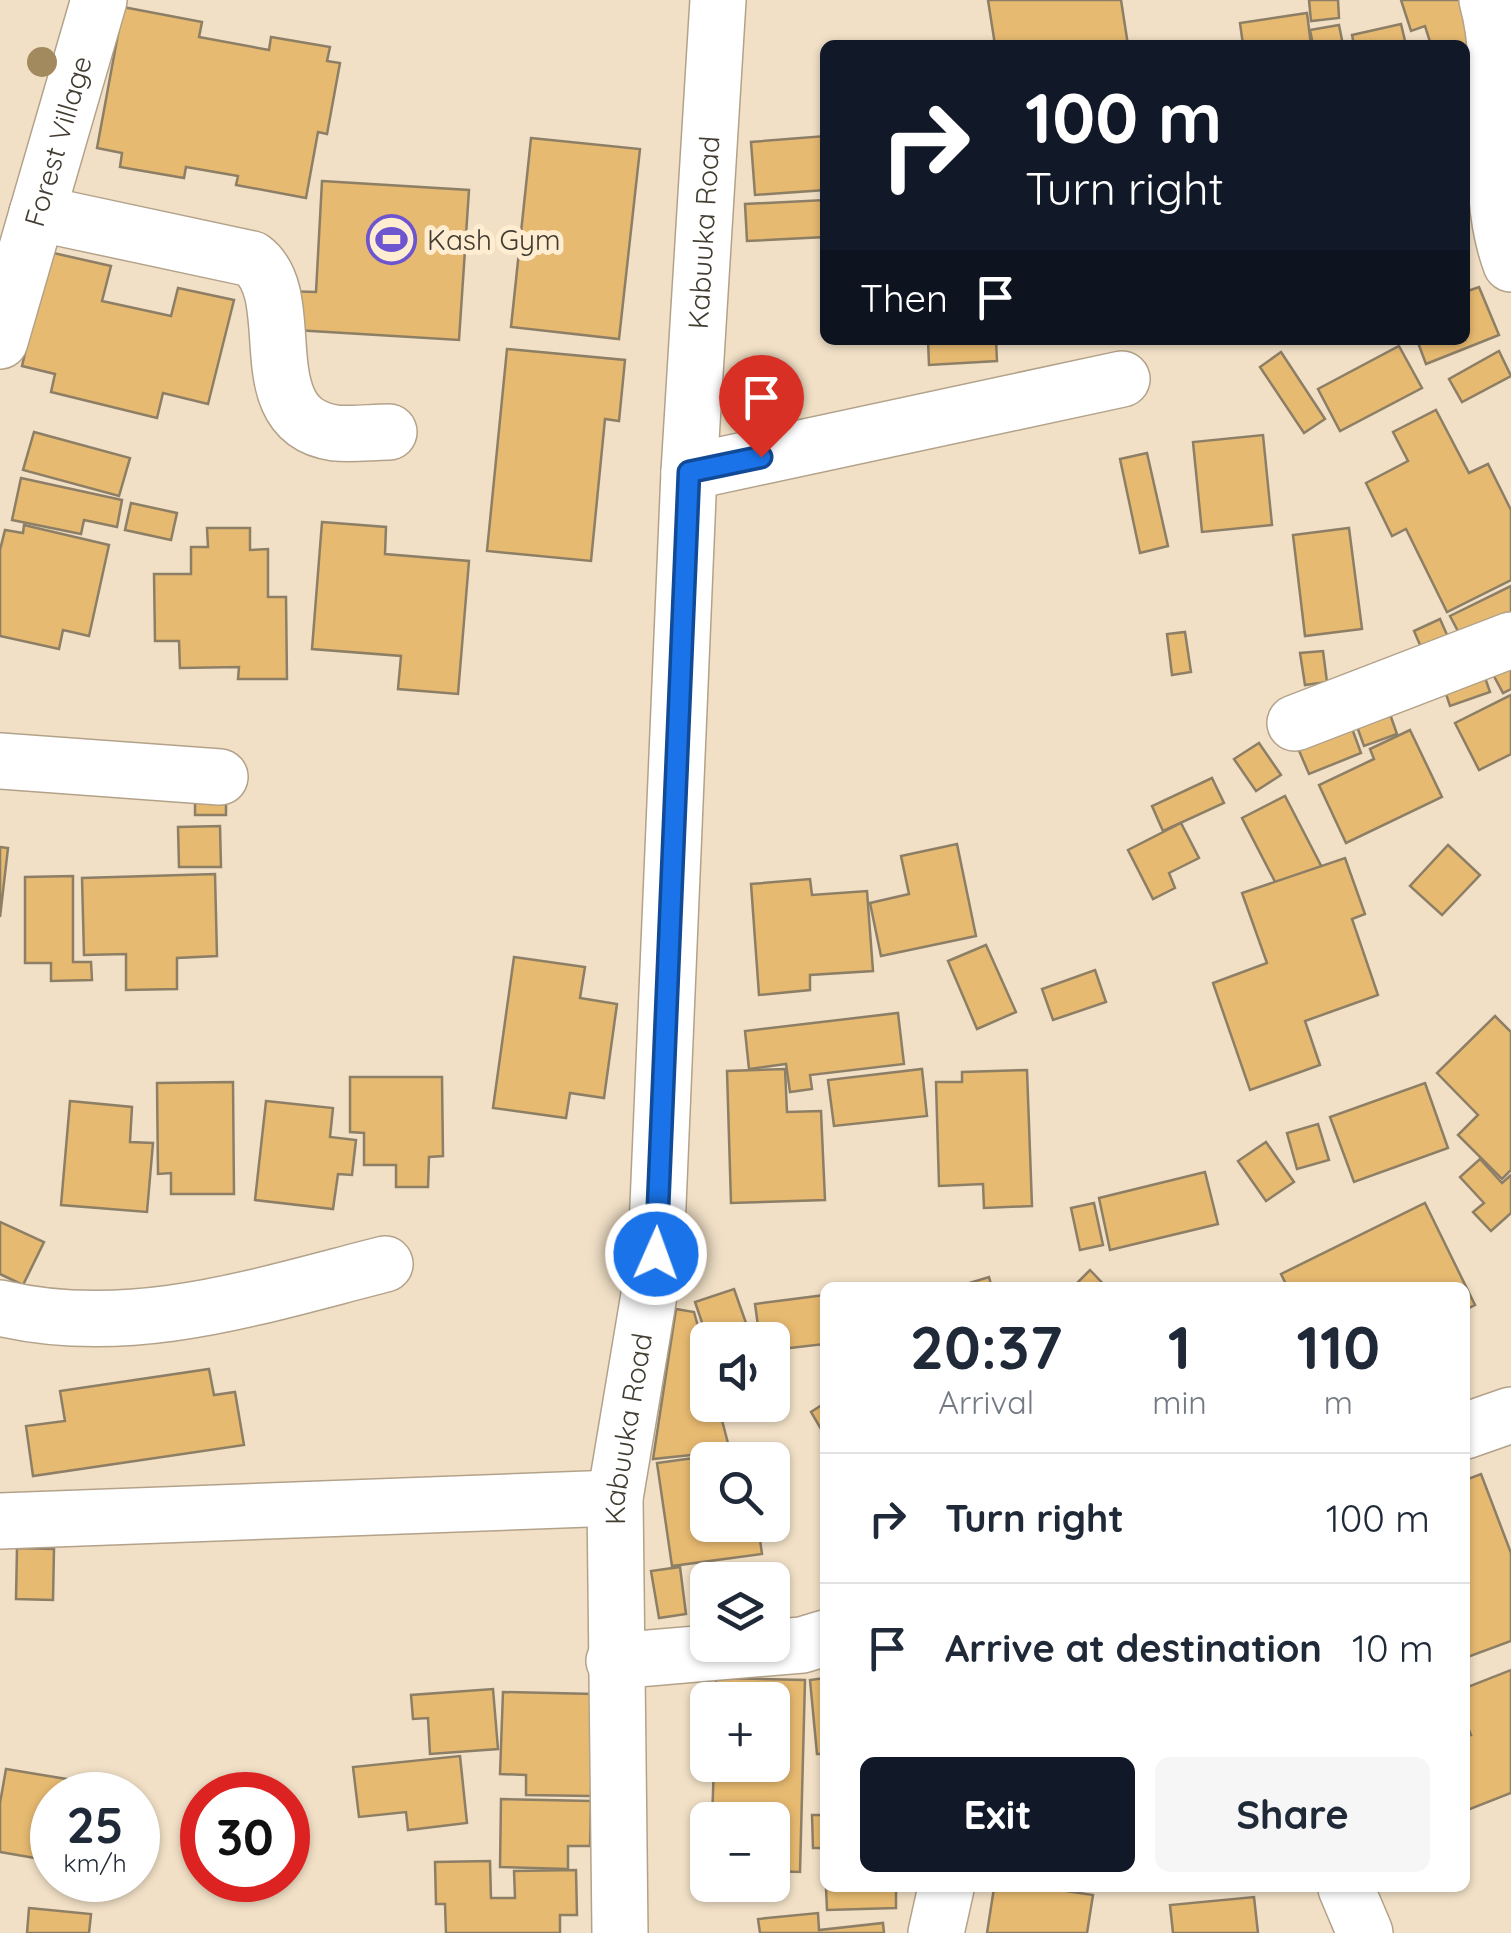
<!DOCTYPE html>
<meta charset="utf-8">
<style>
:root{--surface:#fff;--page:#f6f6f7;--text:#1f2937;--muted:#747a83;--line:#e0e1e3;--accent:#111827}
body{margin:0;font-family:Quicksand,sans-serif;background:var(--page);color:var(--text);height:100vh;display:flex;flex-direction:column;font-size:38px;white-space:nowrap}
*{box-sizing:border-box;margin:0}
p{font-size:32px;color:var(--muted)}
.icon{flex:none;width:55px;height:55px;fill:none;stroke:currentColor;stroke-width:2;stroke-linecap:round;stroke-linejoin:round}
.map{position:relative;flex:1;overflow:hidden}
.drawer{position:absolute;left:820px;top:1282px;width:650px;height:610px;display:flex;flex-direction:column;background:var(--surface);border-radius:15px;box-shadow:0 2px 8px #0004}
.drawer>*{flex:none}
.banner{position:absolute;left:820px;top:40px;width:650px;height:305px;border-radius:15px;box-shadow:0 2px 8px #0004;background:#111827;color:#fff;overflow:hidden}
.controls{position:absolute;left:690px;top:1322px;display:grid;gap:20px}
.controls a{display:grid;place-items:center;width:100px;height:100px;border-radius:15px;background:var(--surface);box-shadow:0 2px 8px #0004;font-size:50px}
.speed{position:absolute;left:30px;top:1772px;display:flex;gap:20px;font-size:50px;font-weight:700;text-align:center}
.speed>*{display:grid;place-content:center;width:130px;height:130px;border-radius:50%;background:var(--surface);box-shadow:0 2px 8px #0004;line-height:1}
.speed small{font-size:25px;font-weight:400}
.speed .limit{border:15px solid #d22;background:#fff;color:#111}
.pin{position:absolute;display:grid;place-items:center;width:85px;height:85px;color:#fff;margin:-102px -42px;border-radius:50% 50% 50% 0;rotate:-45deg;box-shadow:0 0 10px #0007}
.pin .icon{rotate:45deg}
.me{position:absolute;width:110px;margin:-55px;rotate:2deg;stroke-linejoin:round;filter:drop-shadow(0 0 8px #0008)}
.turn{display:flex;align-items:center;gap:35px;height:210px;padding:0 40px;font-size:45px}
.turn .icon{width:130px;height:130px;stroke-width:2.5}
.turn b{display:block;font-size:70px;line-height:85px}
.then{display:flex;align-items:center;height:95px;padding:0 40px;background:#0003;gap:20px;font-size:38px}
.eta{display:flex;justify-content:space-evenly;align-items:center;height:170px;text-align:center}
.eta b{font-size:60px;font-weight:700;line-height:70px}
.primary-button{display:flex;gap:20px;margin-top:auto;padding:20px 40px}
.primary-button a{flex:1;height:115px;border-radius:15px;background:var(--accent);color:#fff;font-size:40px;font-weight:700;line-height:115px;text-align:center}
.primary-button a+a{background:var(--page);color:var(--text)}
ul{padding:0;list-style:none}
li{display:flex;align-items:center;gap:30px;height:130px;padding:0 40px;border-top:2px solid var(--line)}
li div{flex:1}
li b{display:block;font-size:38px}
li em{font-style:normal}
.map>svg:first-child{display:block}
.building{fill:#e7ba71;stroke:#8d7e66;stroke-width:2.5}
.lines{fill:none;stroke-linecap:round;stroke-linejoin:round}
.minor-casing{stroke:#b3a28a;stroke-width:58}
.minor{stroke:#fff;stroke-width:55}
.tree{fill:#a28a5e}
.route-casing{stroke:#114b97;stroke-width:25}
.route{stroke:#1a73e8;stroke-width:18}
.labels{text-anchor:middle;stroke-width:10;stroke-linejoin:round;paint-order:stroke}
.street-label{font-size:28px;fill:#423c31;stroke:#ffedd2}
.poi-label{font-size:28px;fill:#423c31;stroke:#ffedd2;text-anchor:start}
</style>
<div class="map">
<svg width="1511" height="1933" viewBox="0 0 1511 1933">
<rect width="100%" height="100%" fill="#f1e0c6"/>
<g class="building">
<polygon points="988,0 1121,0 1128,45 995,45"/>
<polygon points="1309,0 1338,0 1339,18 1311,21"/>
<polygon points="1401,0 1466,0 1481,49 1465,54 1465,45 1431,45 1425,26 1411,31"/>
<polygon points="123,7 202,22 199,37 269,50 271,37 330,47 327,61 340,63 327,134 318,132 306,198 236,185 238,176 186,167 184,178 120,167 122,153 97,148"/>
<polygon points="1307,13 1311,45 1243,45 1240,23"/>
<polygon points="1401,24 1406,45 1354,45 1352,35"/>
<polygon points="1339,25 1343,45 1313,45 1310,30"/>
<polygon points="825,136 825,190 755,195 751,142"/>
<polygon points="531,138 640,149 619,339 511,327"/>
<polygon points="322,181 469,190 459,340 279,329 281,291 316,292"/>
<polygon points="825,200 825,237 747,241 745,204"/>
<polygon points="49,252 111,266 102,301 171,316 178,288 234,300 208,404 163,393 157,418 51,392 55,374 22,366"/>
<polygon points="1479,287 1499,335 1426,364 1417,340 1465,340 1465,292"/>
<polygon points="928,340 996,340 997,361 929,365"/>
<polygon points="1399,346 1422,388 1340,431 1318,389"/>
<polygon points="507,349 625,360 619,421 605,419 591,561 487,551"/>
<polygon points="1499,351 1511,376 1462,402 1449,379"/>
<polygon points="1281,352 1325,419 1304,433 1260,367"/>
<polygon points="1436,410 1469,473 1488,464 1511,510 1511,580 1447,612 1406,529 1392,536 1366,483 1408,461 1393,432"/>
<polygon points="34,432 130,458 119,496 23,470"/>
<polygon points="1263,435 1272,525 1202,532 1193,442"/>
<polygon points="1147,453 1168,546 1140,553 1120,459"/>
<polygon points="21,478 122,500 117,527 84,520 81,534 12,520"/>
<polygon points="131,503 177,513 171,540 125,530"/>
<polygon points="322,522 386,527 385,554 469,561 458,694 398,689 401,656 312,649"/>
<polygon points="24,525 109,545 89,636 63,630 59,649 0,636 0,550 5,530 23,533"/>
<polygon points="207,528 250,528 250,550 268,549 268,597 286,597 287,679 238,679 239,667 180,668 179,641 155,641 154,574 191,574 191,547 208,547"/>
<polygon points="1349,528 1362,629 1305,636 1293,535"/>
<polygon points="1511,586 1511,629 1468,650 1450,616"/>
<polygon points="1440,619 1453,648 1426,659 1414,631"/>
<polygon points="1185,632 1191,672 1172,675 1167,634"/>
<polygon points="1323,651 1327,682 1305,685 1300,653"/>
<polygon points="1511,653 1511,689 1503,693 1488,665"/>
<polygon points="1481,666 1490,692 1450,706 1441,679"/>
<polygon points="1511,695 1511,754 1479,770 1455,723"/>
<polygon points="1384,697 1397,734 1364,746 1351,710"/>
<polygon points="1346,712 1361,753 1309,774 1292,734"/>
<polygon points="1410,730 1442,797 1346,843 1319,785 1374,759 1370,749"/>
<polygon points="1259,743 1281,775 1256,791 1234,759"/>
<polygon points="1212,778 1224,803 1163,831 1152,806"/>
<polygon points="1285,796 1329,881 1286,903 1242,818"/>
<rect x="195" y="797" width="31" height="18"/>
<polygon points="1181,823 1199,858 1169,873 1175,888 1153,899 1128,850"/>
<polygon points="220,826 221,867 179,867 178,827"/>
<polygon points="957,844 976,936 881,956 870,903 909,894 901,856"/>
<polygon points="1448,845 1480,875 1442,915 1410,886"/>
<polygon points="0,847 8,848 0,917"/>
<polygon points="1345,858 1365,914 1352,919 1378,995 1305,1021 1320,1065 1250,1090 1213,983 1267,963 1242,893"/>
<polygon points="215,874 217,956 177,958 177,989 126,990 126,954 84,955 82,878"/>
<polygon points="73,876 73,962 91,962 92,980 51,981 51,963 25,963 25,877"/>
<polygon points="810,879 812,895 867,891 873,971 810,975 810,990 759,995 751,884"/>
<polygon points="986,945 1016,1012 977,1029 948,961"/>
<polygon points="514,957 585,967 580,998 617,1004 604,1098 570,1093 566,1118 493,1108"/>
<polygon points="1095,970 1106,1002 1053,1020 1042,989"/>
<polygon points="898,1013 904,1064 810,1075 812,1089 790,1092 786,1064 749,1069 745,1031"/>
<polygon points="1495,1016 1511,1032 1511,1170 1502,1179 1458,1135 1478,1115 1437,1073"/>
<polygon points="785,1069 787,1112 821,1111 825,1200 731,1203 727,1071"/>
<polygon points="922,1069 927,1116 834,1126 828,1080"/>
<polygon points="1027,1070 1032,1206 984,1208 983,1184 939,1186 936,1082 962,1082 962,1072"/>
<polygon points="350,1077 442,1077 443,1156 429,1157 428,1187 396,1187 396,1165 364,1165 364,1133 350,1132"/>
<polygon points="233,1082 234,1194 171,1194 171,1173 158,1174 157,1083"/>
<polygon points="1425,1083 1448,1148 1354,1182 1330,1117"/>
<polygon points="70,1101 132,1107 130,1142 153,1143 147,1212 61,1205"/>
<polygon points="266,1101 333,1108 330,1137 356,1140 352,1175 338,1174 333,1209 255,1200"/>
<polygon points="1318,1124 1329,1160 1297,1169 1287,1133"/>
<polygon points="1266,1142 1294,1182 1266,1201 1238,1161"/>
<polygon points="1480,1159 1502,1183 1511,1175 1511,1213 1491,1231 1473,1212 1484,1203 1460,1177"/>
<polygon points="1205,1172 1218,1224 1110,1250 1099,1198"/>
<polygon points="1094,1203 1103,1245 1080,1250 1071,1208"/>
<polygon points="1425,1203 1475,1305 1465,1310 1465,1288 1288,1288 1281,1274"/>
<polygon points="0,1222 44,1242 23,1285 0,1274"/>
<polygon points="1090,1270 1107,1288 1072,1288"/>
<polygon points="989,1277 992,1288 953,1288"/>
<polygon points="734,1289 752,1340 708,1340 695,1302"/>
<polygon points="825,1295 825,1344 772,1350 772,1340 760,1340 755,1304"/>
<polygon points="676,1309 694,1312 708,1363 708,1405 718,1405 730,1451 653,1459"/>
<polygon points="209,1369 214,1395 235,1392 244,1445 33,1476 26,1426 65,1421 60,1391"/>
<polygon points="825,1403 825,1436 811,1412"/>
<polygon points="694,1458 702,1523 758,1525 762,1554 672,1566 657,1463"/>
<polygon points="1481,1474 1511,1553 1511,1641 1465,1658 1465,1480"/>
<polygon points="17,1548 54,1549 53,1600 16,1599"/>
<polygon points="680,1567 686,1614 659,1618 651,1571"/>
<polygon points="1511,1670 1511,1793 1465,1811 1465,1737 1471,1735 1465,1720 1465,1688"/>
<polygon points="716,1678 805,1680 800,1872 772,1871 772,1820 712,1820 714,1765 772,1765 772,1700 715,1700"/>
<polygon points="825,1678 825,1754 817,1754 810,1680"/>
<polygon points="493,1689 498,1749 430,1754 428,1718 413,1719 411,1695"/>
<polygon points="503,1692 594,1694 591,1796 526,1795 526,1775 500,1774"/>
<polygon points="460,1756 467,1823 408,1830 406,1812 359,1817 353,1767"/>
<polygon points="6,1769 103,1785 101,1795 52,1795 52,1861 0,1852 0,1803"/>
<polygon points="501,1799 591,1801 590,1846 568,1846 568,1869 500,1867"/>
<polygon points="822,1799 825,1799 825,1854 825,1848 813,1848 812,1815 823,1815"/>
<polygon points="490,1861 491,1898 515,1898 514,1871 576,1870 577,1915 560,1915 560,1933 446,1933 445,1904 436,1904 435,1862"/>
<polygon points="826,1888 896,1888 896,1908 827,1910"/>
<polygon points="994,1888 1046,1888 1093,1895 1087,1933 987,1933"/>
<polygon points="1254,1897 1258,1933 1173,1933 1170,1905"/>
<polygon points="29,1908 91,1914 89,1933 27,1933"/>
<polygon points="818,1913 819,1930 883,1923 884,1933 760,1933 758,1919"/>
</g>
<g class="lines">
<defs>
<g id="minor">
<path d="M1487,0C1511,86 1479,179 1511,264"/>
<path d="M37,213L252,259C303,297 245,420 335,433C352,435 372,432 389,432"/>
<path id="s1" d="M0,341L99,0"/>
<polyline points="689,472 1122,379"/>
<polyline points="1295,723 1511,640"/>
<polyline points="0,761 220,777"/>
<path d="M0,1308C131,1339 259,1296 385,1264"/>
<polyline points="1465,1431 1511,1415"/>
<polyline points="0,1521 615,1498"/>
<polyline points="614,1661 802,1645 825,1638"/>
<polyline points="1346,1888 1365,1933"/>
<path id="s2" d="M620,1933L615,1498L656,1253L689,472L718,0"/>
<polyline points="936,1933 946,1888"/>
</g>
</defs>
<use href="#minor" class="minor-casing"/>
<use href="#minor" class="minor"/>
</g>
<circle class="tree" cx="42" cy="62" r="15"/>
<g class="lines">
<defs>
<polyline id="route" points="656,1254 689,472 761,457"/>
</defs>
<use href="#route" class="route-casing"/>
<use href="#route" class="route"/>
</g>
<defs>
<symbol id="stadium-ring" viewBox="-11 -11 22 22"><circle r="9.5" fill="#ffedd2" stroke="#6d55cf" stroke-width="1.5"/><path d="M0-5a6.5 5 0 1 0 0 10a6.5 5 0 1 0 0-10ZM-3.5-1.8h7v3.6h-7Z" fill="#6d55cf"/></symbol>
</defs>
<g fill-rule="evenodd">
<use href="#stadium-ring" x="364" y="212" width="55" height="55"/>
</g>
<g class="labels">
<g class="street-label">
<text dy="10" stroke="none"><textPath href="#s1" startOffset="208">Forest Village</textPath></text>
<text dy="10" stroke="none"><textPath href="#s2" startOffset="1705">Kabuuka Road</textPath></text>
<text dy="10" stroke="none"><textPath href="#s2" startOffset="505">Kabuuka Road</textPath></text>
</g>
<g class="poi-label">
<text x="427" y="250">Kash Gym</text>
</g>
</g>
</svg>
<div class="controls">
<a><svg class="icon" aria-label="sound" viewBox="0 0 24 24"><path d="M4 9h4l5-4v14l-5-4H4zM17 9q2 3 0 6"/></svg></a>
<a><svg class="icon" aria-label="search" viewBox="0 0 24 24"><circle cx="10" cy="10" r="6"/><path d="M15 15l6 6"/></svg></a>
<a><svg class="icon" aria-label="layers" viewBox="0 0 24 24"><path d="M12 4l9 5-9 5-9-5zM3 14l9 5 9-5"/></svg></a>
<a>+</a>
<a>−</a>
</div>
<div class="speed"><div>25<small>km/h</small></div><div class="limit">30</div></div>
<div class="pin" style="left:761px;top:457px;background:#d93025"><svg class="icon" aria-label="arrive" viewBox="0 0 24 24"><path d="M6 21V4h12l-3 4 3 4H6"/></svg></div>
<svg class="me" style="left:656px;top:1254px" viewBox="-20 -20 40 40"><circle r="17" fill="#1a73e8" stroke="#fff" stroke-width="3"/><path d="M0-11L8 9 0 5-8 9z" fill="#fff"/></svg>
<div class="banner">
<div class="turn"><svg class="icon" aria-label="right" viewBox="0 0 24 24"><path d="M7 20v-9h11M14 6l5 5-5 5"/></svg><div><b>100 m</b>Turn right</div></div>
<div class="then">Then<svg class="icon" aria-label="arrive" viewBox="0 0 24 24"><path d="M6 21V4h12l-3 4 3 4H6"/></svg></div>
</div>
<section class="drawer">
<div class="eta">
<div><b>20:37</b><p>Arrival</p></div>
<div><b>1</b><p>min</p></div>
<div><b>110</b><p>m</p></div>
</div>
<ul>
<li><svg class="icon" aria-label="right" viewBox="0 0 24 24"><path d="M7 20v-9h11M14 6l5 5-5 5"/></svg><div><b>Turn right</b></div><em>100 m</em></li>
<li><svg class="icon" aria-label="arrive" viewBox="0 0 24 24"><path d="M6 21V4h12l-3 4 3 4H6"/></svg><div><b>Arrive at destination</b></div><em>10 m</em></li>
</ul>
<div class="primary-button"><a>Exit</a><a>Share</a></div>
</section>
</div>
